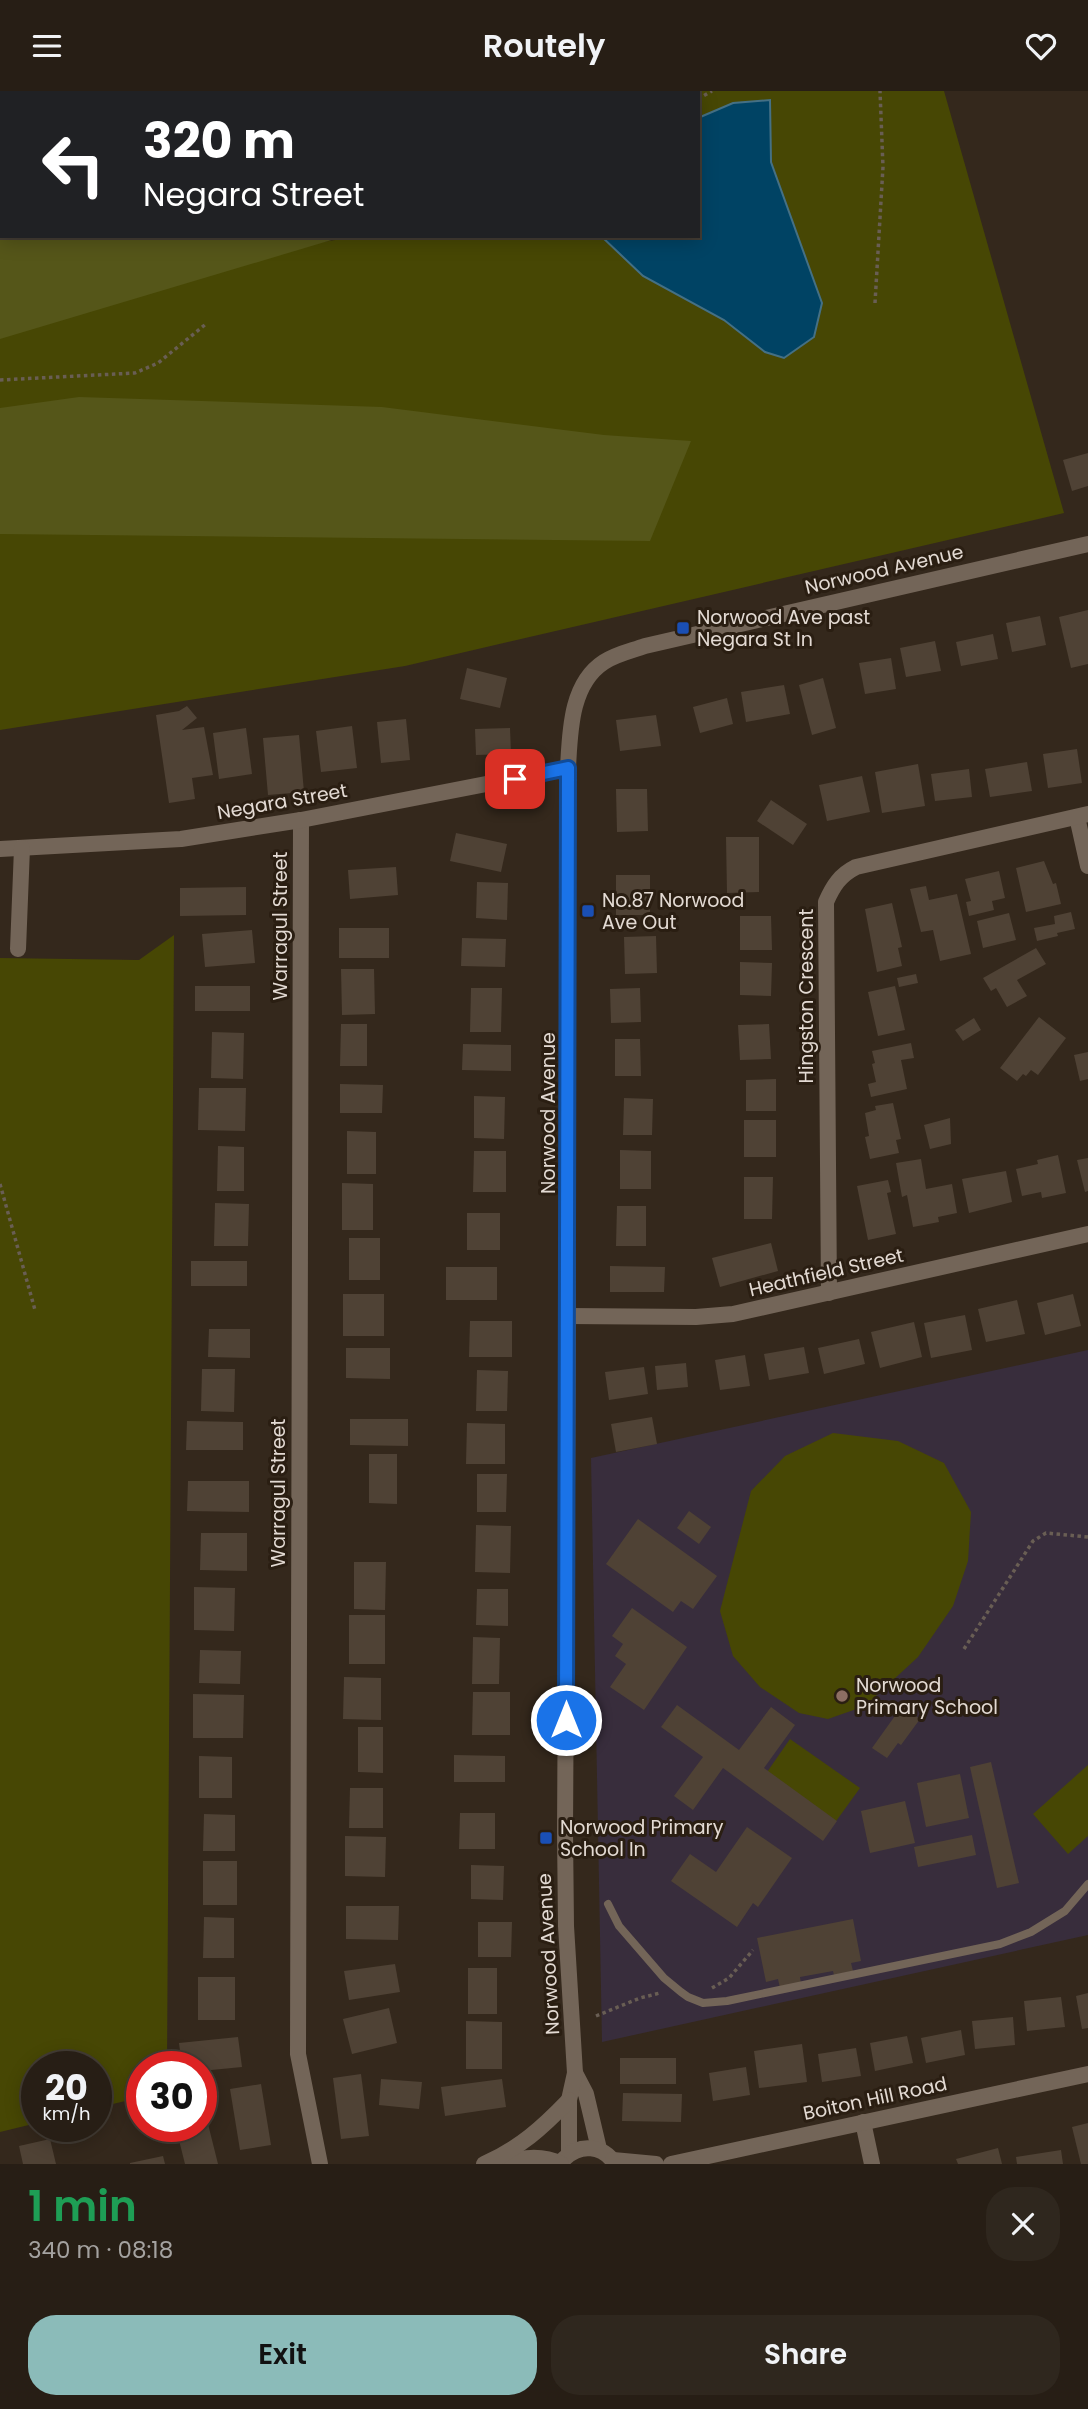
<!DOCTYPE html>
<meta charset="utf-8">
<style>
:root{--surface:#271e15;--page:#2f271e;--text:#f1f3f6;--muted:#a4a2a0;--line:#433c34;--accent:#8bbbb9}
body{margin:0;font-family:Poppins,sans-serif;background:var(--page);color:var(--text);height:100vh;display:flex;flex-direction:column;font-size:26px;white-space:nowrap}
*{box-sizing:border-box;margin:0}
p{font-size:23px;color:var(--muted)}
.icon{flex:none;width:38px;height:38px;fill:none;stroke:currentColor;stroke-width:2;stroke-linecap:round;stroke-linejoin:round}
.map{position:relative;height:2073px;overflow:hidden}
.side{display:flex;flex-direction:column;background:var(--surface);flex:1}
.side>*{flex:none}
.hud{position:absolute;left:0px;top:0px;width:700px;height:147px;box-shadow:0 4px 18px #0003,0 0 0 2px var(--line);background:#202124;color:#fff;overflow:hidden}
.speed{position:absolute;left:21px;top:1960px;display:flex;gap:14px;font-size:35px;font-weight:700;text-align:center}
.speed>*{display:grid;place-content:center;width:91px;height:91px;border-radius:50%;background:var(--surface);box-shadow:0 4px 18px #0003,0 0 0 2px var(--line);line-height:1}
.speed small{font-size:18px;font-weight:400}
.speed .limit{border:10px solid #d22;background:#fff;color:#111}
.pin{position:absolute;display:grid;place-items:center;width:60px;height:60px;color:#fff;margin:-30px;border-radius:14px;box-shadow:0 4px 10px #0006}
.me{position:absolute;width:77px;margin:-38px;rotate:0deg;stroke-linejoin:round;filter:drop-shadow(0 0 5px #0008)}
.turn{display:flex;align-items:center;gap:24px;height:147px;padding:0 28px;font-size:32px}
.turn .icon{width:91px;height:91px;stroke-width:2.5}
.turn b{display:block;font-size:49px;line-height:60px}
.round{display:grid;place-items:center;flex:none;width:74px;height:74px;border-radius:28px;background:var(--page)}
.overview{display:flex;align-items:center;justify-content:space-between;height:119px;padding:0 28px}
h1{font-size:42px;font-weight:600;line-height:52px;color:#1e9e55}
.button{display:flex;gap:14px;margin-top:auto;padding:14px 28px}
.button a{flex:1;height:80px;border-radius:28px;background:var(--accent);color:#111;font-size:28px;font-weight:600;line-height:80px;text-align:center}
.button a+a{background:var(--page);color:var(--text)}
header{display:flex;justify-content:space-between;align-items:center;height:91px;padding:0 28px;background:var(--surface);font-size:32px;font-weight:600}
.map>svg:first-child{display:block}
.education{fill:#382d3c}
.green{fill:#474704}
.forest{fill:#555619}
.water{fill:#004364;stroke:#447085;stroke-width:2}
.building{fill:#4f4235}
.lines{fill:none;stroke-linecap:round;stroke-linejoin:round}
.path{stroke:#695e54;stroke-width:3.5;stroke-dasharray:3.5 3.5;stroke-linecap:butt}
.lane{stroke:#736558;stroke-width:8}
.street{stroke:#736558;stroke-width:16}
.route-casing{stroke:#114b97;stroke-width:18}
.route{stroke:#1a73e8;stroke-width:12}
.transit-dot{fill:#1a4fb4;stroke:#2a1e12;stroke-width:2.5}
.education-dot{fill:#8d6e63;stroke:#2a1e12;stroke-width:2.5}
.labels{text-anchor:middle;stroke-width:6;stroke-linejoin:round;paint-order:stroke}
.street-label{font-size:19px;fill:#e3dad3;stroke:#2a1e12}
.poi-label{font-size:19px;fill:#e3dad3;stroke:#2a1e12;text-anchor:start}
</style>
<header><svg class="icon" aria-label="menu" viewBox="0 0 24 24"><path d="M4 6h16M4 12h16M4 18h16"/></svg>Routely<svg class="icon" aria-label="heart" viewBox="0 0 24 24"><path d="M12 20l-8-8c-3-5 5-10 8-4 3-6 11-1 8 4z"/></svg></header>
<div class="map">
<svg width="1088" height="2073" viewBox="0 0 1088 2073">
<rect width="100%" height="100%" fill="#34281c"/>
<polygon class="education" points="1088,1259 1088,1844 602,1951 591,1367"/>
<g class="green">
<polygon points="543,0 944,0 1064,422 405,575 0,639 0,203 360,145 698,145 698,2 541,2"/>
<polygon points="174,844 167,1976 142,1976 142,2006 96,2017 96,1976 37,1976 37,2032 0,2041 0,867 139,869"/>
<polygon points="833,1342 898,1350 944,1372 971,1421 968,1470 953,1515 918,1566 865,1615 828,1628 799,1622 760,1596 733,1565 720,1520 751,1400 785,1365"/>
<polygon points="790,1648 860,1697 834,1733 765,1684"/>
<polygon points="1088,1674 1088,1745 1068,1763 1033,1723"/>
</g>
<g class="forest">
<polygon points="0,0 533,0 531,2 2,2 2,145 345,145 0,248"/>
<polygon points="79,306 382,316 604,344 691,350 650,450 0,443 0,317"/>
</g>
<polygon class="water" points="770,9 771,71 822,212 814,246 784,267 765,261 724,229 643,185 601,145 698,145 698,27 733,12"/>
<g class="building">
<polygon points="1088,362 1088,395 1072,400 1063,369"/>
<polygon points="1088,519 1088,573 1071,577 1059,526"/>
<polygon points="1040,525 1046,554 1012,561 1006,532"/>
<polygon points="993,543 998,568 961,575 956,551"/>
<polygon points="935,550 941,580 906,586 900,557"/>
<polygon points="891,567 896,598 865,603 859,572"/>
<polygon points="467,577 507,587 500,617 460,608"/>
<polygon points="823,587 836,637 812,644 799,594"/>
<polygon points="784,594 790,623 746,631 741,601"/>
<polygon points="727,607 733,633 700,642 693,616"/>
<polygon points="187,615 197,627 182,639 204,636 213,684 192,687 195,708 169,712 156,624 179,620"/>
<polygon points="656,624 661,655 620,660 616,629"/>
<polygon points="406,628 410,669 381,672 377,631"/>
<polygon points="352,635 357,677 321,681 316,640"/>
<polygon points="246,637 252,683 219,688 213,642"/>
<polygon points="510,637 511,663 476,664 475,638"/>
<polygon points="299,644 304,701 268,704 263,647"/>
<polygon points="1077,658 1082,692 1048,697 1043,663"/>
<polygon points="1027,671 1032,700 990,706 985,678"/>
<polygon points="918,673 925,715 882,722 875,681"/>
<polygon points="969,678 972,706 935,710 931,683"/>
<polygon points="862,685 870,721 827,730 819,694"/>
<polygon points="616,698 647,698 648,740 617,741"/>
<polygon points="771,709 807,733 793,754 757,730"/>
<polygon points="456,742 507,753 501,781 450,770"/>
<polygon points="726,746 759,746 759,801 727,802"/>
<polygon points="1044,770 1053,793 1056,792 1061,813 1026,821 1016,777"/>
<polygon points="396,776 398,804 350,808 348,779"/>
<polygon points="999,780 1005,807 992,810 994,819 969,825 966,811 971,810 965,788"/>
<rect x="616" y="784" width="34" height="40"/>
<polygon points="477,791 508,792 507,829 476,827"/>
<polygon points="926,795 929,809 957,803 971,863 940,870 933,839 921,841 910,798"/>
<polygon points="246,796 246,824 180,825 180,797"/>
<polygon points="892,812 902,856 898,857 902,875 877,881 865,818"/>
<polygon points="1071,821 1075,838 1057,842 1058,845 1037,850 1034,837 1055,833 1054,825"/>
<polygon points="1009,822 1016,849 983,857 977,830"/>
<polygon points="740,825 771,825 772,859 740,859"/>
<rect x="339" y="837" width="50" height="30"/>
<polygon points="252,839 255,872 205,876 202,843"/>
<polygon points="656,845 657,882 625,883 624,846"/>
<polygon points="462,847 506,848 505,876 461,875"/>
<polygon points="1036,857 1046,873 1017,889 1027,905 1007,916 996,897 991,900 983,887"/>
<polygon points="740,871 772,872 771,905 740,904"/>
<polygon points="341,878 374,878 375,923 342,924"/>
<polygon points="916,883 918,892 899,896 897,887"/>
<rect x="195" y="895" width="55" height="25"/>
<polygon points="895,895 905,939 878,945 868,901"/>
<polygon points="471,897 502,897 501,941 470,941"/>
<polygon points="640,897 641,931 611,932 610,898"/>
<polygon points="1039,926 1066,947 1038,984 1031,979 1026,985 1023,983 1017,990 1000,977"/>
<polygon points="974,927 981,939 963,950 955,939"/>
<polygon points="341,933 367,933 367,975 340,975"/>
<polygon points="769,933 771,968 740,969 738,934"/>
<polygon points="212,941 244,942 243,988 211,987"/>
<polygon points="615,948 640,948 641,985 615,985"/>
<polygon points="911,952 914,967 901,969 907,998 871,1006 868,993 876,991 872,973 875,972 872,960"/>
<polygon points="463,953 511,954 511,980 462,979"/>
<polygon points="1088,961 1088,988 1080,990 1074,964"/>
<polygon points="776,988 776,1020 746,1020 746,989"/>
<polygon points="340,993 383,994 382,1022 340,1022"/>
<polygon points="199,997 246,997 245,1040 198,1039"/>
<polygon points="474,1005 505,1006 504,1048 474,1047"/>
<polygon points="624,1007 653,1008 652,1044 623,1044"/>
<polygon points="893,1012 901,1048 896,1049 899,1062 870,1068 865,1046 869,1045 865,1022 876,1019 875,1015"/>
<polygon points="950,1027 951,1053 930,1058 924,1034"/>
<rect x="744" y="1029" width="32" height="37"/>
<polygon points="347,1040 376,1041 376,1083 347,1083"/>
<polygon points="218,1055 244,1056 244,1100 217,1100"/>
<polygon points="620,1059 651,1060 651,1098 620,1098"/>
<polygon points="474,1060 506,1060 506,1101 473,1101"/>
<polygon points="1058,1064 1066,1102 1042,1107 1041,1101 1022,1105 1016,1078 1038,1073 1037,1069"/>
<polygon points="1088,1067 1088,1100 1085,1101 1077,1069"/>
<polygon points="921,1068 926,1098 952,1093 957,1122 938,1126 939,1131 913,1136 907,1104 902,1106 896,1072"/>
<polygon points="1006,1080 1012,1111 969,1122 962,1088"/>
<polygon points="744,1086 773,1086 772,1128 744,1128"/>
<polygon points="888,1089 891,1101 887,1102 896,1143 868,1149 857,1095"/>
<polygon points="342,1092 373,1093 373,1139 342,1139"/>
<polygon points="215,1112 249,1113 248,1155 214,1155"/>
<polygon points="617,1115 646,1115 646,1155 616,1155"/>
<rect x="467" y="1122" width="33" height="37"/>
<rect x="349" y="1147" width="31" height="42"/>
<polygon points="771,1152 778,1180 720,1196 712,1167"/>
<rect x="191" y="1170" width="56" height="25"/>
<polygon points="610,1175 665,1176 664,1201 610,1201"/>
<rect x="446" y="1176" width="51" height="33"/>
<rect x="343" y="1203" width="41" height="42"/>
<polygon points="1073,1203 1081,1235 1045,1244 1037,1212"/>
<polygon points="1017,1209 1025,1243 986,1251 978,1218"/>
<polygon points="965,1224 972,1259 931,1267 924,1232"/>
<polygon points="470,1230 512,1230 512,1266 469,1266"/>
<polygon points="914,1231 922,1266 880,1277 871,1241"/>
<polygon points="209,1238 250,1238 250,1267 208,1266"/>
<polygon points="859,1248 865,1273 824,1283 818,1257"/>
<polygon points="804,1256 809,1282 769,1289 764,1263"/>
<polygon points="346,1257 390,1257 390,1288 346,1287"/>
<polygon points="745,1264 750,1295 720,1299 715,1269"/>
<polygon points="686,1272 688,1296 657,1299 655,1275"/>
<polygon points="644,1276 648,1303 609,1309 605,1281"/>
<polygon points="202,1278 235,1278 234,1321 201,1320"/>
<polygon points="477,1279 508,1280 507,1320 476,1320"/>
<polygon points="652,1326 657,1353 616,1361 611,1333"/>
<polygon points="350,1328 408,1328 408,1355 350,1354"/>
<polygon points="187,1330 243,1331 243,1359 186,1359"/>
<polygon points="467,1332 505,1333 505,1373 466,1373"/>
<polygon points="369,1363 397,1363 397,1413 369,1412"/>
<polygon points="477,1383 507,1383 506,1421 477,1421"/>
<polygon points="188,1390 249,1390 249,1421 187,1420"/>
<polygon points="689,1420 711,1436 699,1453 677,1437"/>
<polygon points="638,1428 717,1485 693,1518 681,1510 673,1521 606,1473"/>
<polygon points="476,1434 511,1435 510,1482 475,1481"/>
<polygon points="201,1442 247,1442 247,1480 200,1479"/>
<polygon points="354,1471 386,1471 385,1519 354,1518"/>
<polygon points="194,1496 235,1497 234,1540 194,1539"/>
<polygon points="477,1498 508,1498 508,1535 476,1534"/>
<polygon points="632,1517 687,1556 644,1619 610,1596 626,1573 615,1565 623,1553 612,1545"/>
<rect x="349" y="1524" width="36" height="49"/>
<polygon points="473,1546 500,1547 499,1593 472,1593"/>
<polygon points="200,1559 241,1560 240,1593 199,1592"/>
<polygon points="344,1586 381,1587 381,1629 343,1628"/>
<polygon points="473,1601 510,1601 510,1644 472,1644"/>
<polygon points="193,1603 244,1604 243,1647 193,1647"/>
<polygon points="677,1614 739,1659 771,1616 795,1634 764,1677 837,1730 823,1750 723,1677 693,1719 674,1705 703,1666 661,1636"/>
<polygon points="902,1615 920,1628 901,1654 898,1652 887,1667 872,1657"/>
<polygon points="358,1636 383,1636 383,1682 358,1681"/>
<polygon points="454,1664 505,1665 505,1691 454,1691"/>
<polygon points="199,1665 232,1666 232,1707 199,1707"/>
<polygon points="991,1671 1019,1792 997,1797 970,1676"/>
<polygon points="960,1683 969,1727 926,1736 917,1692"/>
<polygon points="350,1697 383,1697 383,1737 349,1737"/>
<polygon points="905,1710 915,1752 870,1762 861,1720"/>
<polygon points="460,1722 495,1722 495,1758 459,1758"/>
<polygon points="204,1723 235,1724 235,1760 203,1760"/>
<polygon points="747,1736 792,1767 758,1816 753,1812 737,1836 671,1790 690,1763 716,1781"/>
<polygon points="972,1744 976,1764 918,1776 914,1756"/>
<polygon points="345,1745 386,1746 385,1786 345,1785"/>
<rect x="203" y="1770" width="34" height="44"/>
<polygon points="471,1774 504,1775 503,1809 471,1808"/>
<polygon points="346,1815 399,1815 398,1849 346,1848"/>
<polygon points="204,1826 234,1827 234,1867 203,1867"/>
<polygon points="853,1828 861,1870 851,1872 853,1880 834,1884 833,1880 800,1886 801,1893 780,1897 778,1888 766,1891 757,1847"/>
<polygon points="478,1831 512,1831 511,1866 478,1866"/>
<polygon points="395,1873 400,1901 349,1909 344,1880"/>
<rect x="468" y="1877" width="29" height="46"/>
<rect x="198" y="1886" width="37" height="43"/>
<polygon points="1088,1902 1088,1937 1082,1938 1076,1905"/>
<polygon points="1061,1906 1065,1936 1027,1940 1024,1910"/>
<polygon points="389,1917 397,1952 352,1963 343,1928"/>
<polygon points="1013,1926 1015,1954 975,1958 972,1930"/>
<polygon points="466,1930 502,1931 502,1978 466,1978"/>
<polygon points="961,1939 965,1964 926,1972 921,1947"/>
<polygon points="907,1945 913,1972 875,1980 870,1952"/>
<polygon points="238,1946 242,1976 201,1980 201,1976 182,1976 179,1952"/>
<polygon points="802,1953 807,1991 759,1997 754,1960"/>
<polygon points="856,1957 861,1985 822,1991 818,1963"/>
<rect x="620" y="1967" width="56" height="26"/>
<polygon points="746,1976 750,2004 713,2010 709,1982"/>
<polygon points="361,1983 369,2045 341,2048 333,1987"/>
<polygon points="381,1988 422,1991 419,2018 379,2014"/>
<polygon points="502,1988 506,2016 445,2025 441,1996"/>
<polygon points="261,1993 271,2054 240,2059 230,1998"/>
<polygon points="623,2002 682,2003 681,2031 622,2030"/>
<polygon points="207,2029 218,2073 185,2073 176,2037 201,2035 201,2031"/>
<polygon points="1088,2032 1088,2073 1081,2073 1072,2036"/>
<polygon points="50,2048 56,2073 23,2073 19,2055"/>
<polygon points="998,2057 1002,2073 958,2073 956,2068"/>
<polygon points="1061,2059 1063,2073 1017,2073 1016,2066"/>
<polygon points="163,2065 165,2073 130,2073 130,2072"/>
</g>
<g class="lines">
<g class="path">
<polyline points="577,2 578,0"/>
<polyline points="698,8 712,0"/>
<polyline points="875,212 883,76 880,0"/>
<polyline points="0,289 135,282 158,272 206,233"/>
<polyline points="0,1093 35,1219"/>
<polyline points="964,1558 1033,1450 1046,1442 1088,1446"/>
<polyline points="712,1897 729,1887 753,1859"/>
<polyline points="596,1925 640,1907 660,1902"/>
</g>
<polyline class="lane" points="608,1813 619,1835 664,1887 681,1901 688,1906 703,1912 727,1910 1000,1853 1031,1841 1065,1820 1088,1793"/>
<g class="street">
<polyline points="1077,726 1088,775"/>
<polyline points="301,729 298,1963 320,2073"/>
<polyline points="0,758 181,748 301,729 568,677"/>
<polyline points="18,858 22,757"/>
<path d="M829,1202L826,811C833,795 840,784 856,776L1088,723"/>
<polyline points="568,1225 696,1226 733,1223 1088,1143"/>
<polyline points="575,1982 586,2003 599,2058"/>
<polyline points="863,2031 872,2073"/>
<path d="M569,2063V2009L575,1982L566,1835L565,1741L568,1225V677C570,642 570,593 604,571C616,563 631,560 645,555L1088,453"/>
<path d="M564,2068C580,2052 603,2054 615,2073"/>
<polyline points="613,2069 656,2073"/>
<path d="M500,2072C521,2067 541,2063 561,2073"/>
<path d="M484,2073C520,2057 542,2037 569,2009"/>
<polyline points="671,2073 1088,1983"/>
</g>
</g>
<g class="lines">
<defs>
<polyline id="route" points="515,688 568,677 566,1629"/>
</defs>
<use href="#route" class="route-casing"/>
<use href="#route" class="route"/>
</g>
<g class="transit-dot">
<rect x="676" y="530" width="14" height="14" rx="3.5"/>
<rect x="581" y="813" width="14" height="14" rx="3.5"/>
<rect x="539" y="1740" width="14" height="14" rx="3.5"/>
</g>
<circle class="education-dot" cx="842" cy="1605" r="7"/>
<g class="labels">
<g class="street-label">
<text transform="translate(884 478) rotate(-13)" y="7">Norwood Avenue</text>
<text transform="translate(282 710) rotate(-10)" y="7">Negara Street</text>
<text transform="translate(280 835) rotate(-90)" y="7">Warragul Street</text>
<text transform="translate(806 905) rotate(-90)" y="7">Hingston Crescent</text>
<text transform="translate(548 1022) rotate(-90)" y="7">Norwood Avenue</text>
<text transform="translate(826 1181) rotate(-13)" y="7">Heathfield Street</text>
<text transform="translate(278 1402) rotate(-90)" y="7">Warragul Street</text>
<text transform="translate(548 1863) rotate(-93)" y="7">Norwood Avenue</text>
<text transform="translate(875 2007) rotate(-12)" y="7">Boiton Hill Road</text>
</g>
<g class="poi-label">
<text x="697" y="533">Norwood Ave past<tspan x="697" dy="22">Negara St In</tspan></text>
<text x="602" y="816">No.87 Norwood<tspan x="602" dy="22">Ave Out</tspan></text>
<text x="856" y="1601">Norwood<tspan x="856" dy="22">Primary School</tspan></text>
<text x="560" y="1743">Norwood Primary<tspan x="560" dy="22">School In</tspan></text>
</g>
</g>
</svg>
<div class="speed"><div>20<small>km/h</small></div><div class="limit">30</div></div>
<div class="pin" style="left:515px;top:688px;background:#d93025"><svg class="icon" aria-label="arrive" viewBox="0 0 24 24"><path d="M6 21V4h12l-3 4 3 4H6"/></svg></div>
<svg class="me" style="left:566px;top:1629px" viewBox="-20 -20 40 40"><circle r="17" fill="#1a73e8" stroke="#fff" stroke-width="3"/><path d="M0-11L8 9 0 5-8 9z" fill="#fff"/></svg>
<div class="hud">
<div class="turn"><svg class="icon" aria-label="left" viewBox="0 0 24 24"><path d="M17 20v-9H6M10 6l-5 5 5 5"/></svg><div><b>320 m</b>Negara Street</div></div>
</div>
</div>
<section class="side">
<div class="overview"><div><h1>1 min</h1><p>340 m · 08:18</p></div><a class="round"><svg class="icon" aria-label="close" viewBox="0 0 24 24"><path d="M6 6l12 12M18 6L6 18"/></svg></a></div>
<div class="button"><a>Exit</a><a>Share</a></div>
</section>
